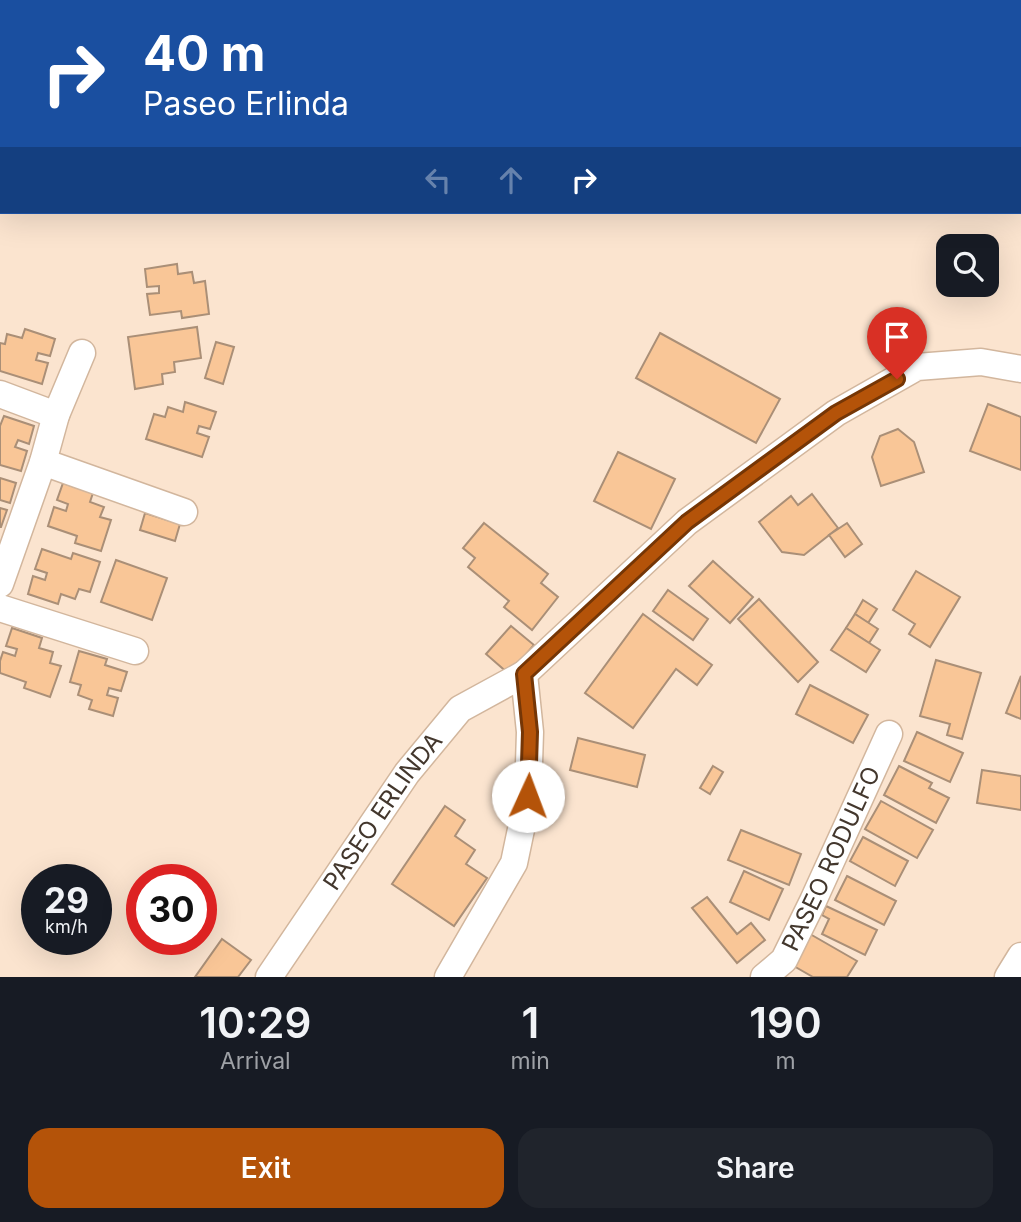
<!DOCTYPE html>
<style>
:root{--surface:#171b24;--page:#20242c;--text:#f1f3f6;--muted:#9ea1a6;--accent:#b45309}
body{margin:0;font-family:Inter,sans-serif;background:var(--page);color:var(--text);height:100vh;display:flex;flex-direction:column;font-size:26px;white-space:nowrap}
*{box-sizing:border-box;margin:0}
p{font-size:23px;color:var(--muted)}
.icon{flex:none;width:38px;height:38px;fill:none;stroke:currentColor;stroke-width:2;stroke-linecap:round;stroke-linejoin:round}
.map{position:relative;height:977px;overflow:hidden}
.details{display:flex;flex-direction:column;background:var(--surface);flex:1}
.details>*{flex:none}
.top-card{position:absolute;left:0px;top:0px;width:1022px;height:214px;box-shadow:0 7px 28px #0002;background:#1a4fa0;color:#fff;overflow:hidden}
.buttons{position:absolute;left:936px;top:234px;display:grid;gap:14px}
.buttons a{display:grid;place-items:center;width:63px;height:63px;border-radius:14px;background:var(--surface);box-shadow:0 7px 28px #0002;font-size:35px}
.speed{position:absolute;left:21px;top:864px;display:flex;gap:14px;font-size:35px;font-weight:700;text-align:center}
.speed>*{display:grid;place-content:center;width:91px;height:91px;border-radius:50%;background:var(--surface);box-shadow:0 7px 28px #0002;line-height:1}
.speed small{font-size:18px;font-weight:400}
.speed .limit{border:10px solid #d22;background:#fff;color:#111}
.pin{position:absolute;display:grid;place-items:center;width:60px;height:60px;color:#fff;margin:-72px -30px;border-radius:50% 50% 50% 0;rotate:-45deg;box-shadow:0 0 7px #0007}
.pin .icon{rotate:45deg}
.me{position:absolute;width:77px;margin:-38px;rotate:2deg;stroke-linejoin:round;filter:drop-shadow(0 0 5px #0008)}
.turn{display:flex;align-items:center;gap:24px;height:147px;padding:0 28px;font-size:32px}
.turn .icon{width:91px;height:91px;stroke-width:2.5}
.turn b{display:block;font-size:49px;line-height:60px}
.lanes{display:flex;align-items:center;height:66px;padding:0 28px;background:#0003;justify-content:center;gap:35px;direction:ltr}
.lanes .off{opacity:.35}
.eta{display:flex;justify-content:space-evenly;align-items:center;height:119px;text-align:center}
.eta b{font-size:42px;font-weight:600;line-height:49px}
.button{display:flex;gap:14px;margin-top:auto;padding:14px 28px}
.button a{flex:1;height:80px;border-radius:21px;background:var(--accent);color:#fff;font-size:28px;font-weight:600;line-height:80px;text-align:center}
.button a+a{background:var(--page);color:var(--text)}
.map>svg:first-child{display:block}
.building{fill:#f9c697;stroke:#aa8f77;stroke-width:2}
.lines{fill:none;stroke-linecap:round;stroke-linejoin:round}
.minor-casing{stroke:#d2b69d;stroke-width:29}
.minor{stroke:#fff;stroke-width:26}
.route-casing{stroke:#753606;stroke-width:18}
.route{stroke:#b45309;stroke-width:12}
.labels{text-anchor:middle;stroke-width:6;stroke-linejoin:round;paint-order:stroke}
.street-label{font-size:24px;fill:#43372d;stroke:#faf5ef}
</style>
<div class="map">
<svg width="1021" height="977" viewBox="0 0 1021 977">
<rect width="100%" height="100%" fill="#fbe4cf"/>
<g class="building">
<polygon points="177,264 178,274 192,272 194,283 205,281 209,314 182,318 181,311 150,315 147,294 159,293 159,286 147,287 145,269"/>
<polygon points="197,327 201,358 174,362 175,372 162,374 163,384 135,389 128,337"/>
<polygon points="25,329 55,339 50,356 38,353 36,360 48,363 42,384 0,371 0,343 5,344 7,334 22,338"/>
<polygon points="660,333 780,399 756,443 636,378"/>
<polygon points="216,342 234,347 223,384 205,378"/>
<polygon points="185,402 216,412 210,429 199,426 197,433 209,437 202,457 146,439 154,414 165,417 168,407 183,412"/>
<polygon points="988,404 1021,417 1021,470 970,451"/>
<polygon points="4,416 34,426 29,444 18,440 15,447 27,451 21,471 0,465 0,426"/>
<polygon points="898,429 914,442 924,472 881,486 872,457 880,436"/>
<polygon points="618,452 675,479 651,529 594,501"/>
<polygon points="0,478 16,483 10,503 0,500"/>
<polygon points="63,483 93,493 90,502 104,507 100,517 111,520 101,551 75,543 77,536 48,526 54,507 66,511 68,504 57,500"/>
<polygon points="812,494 838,528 804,555 782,552 759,522 791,496 798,505"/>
<polygon points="0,508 7,510 1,527 0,527"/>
<polygon points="145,513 180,524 175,541 140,530"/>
<polygon points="484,523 548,574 541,583 558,597 532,630 504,607 509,601 468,567 475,558 463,548"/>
<polygon points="847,523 862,544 845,557 829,535"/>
<polygon points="42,549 71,559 73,553 100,562 90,592 79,589 75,599 61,594 58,604 28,594 33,576 45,580 47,573 35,569"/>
<polygon points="116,560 167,578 152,620 101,602"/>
<polygon points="713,561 753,597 730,623 689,586"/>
<polygon points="916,571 960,597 930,647 909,634 915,624 893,610"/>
<polygon points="668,590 708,619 693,640 653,611"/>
<polygon points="759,599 818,662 798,682 738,619"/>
<polygon points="863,600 877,609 868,623 855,614"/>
<polygon points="643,614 712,665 697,685 676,669 633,728 585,693"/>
<polygon points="855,614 878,629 869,643 846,628"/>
<polygon points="511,626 534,645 509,674 486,654"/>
<polygon points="12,628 42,638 39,648 53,652 50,663 61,666 50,697 24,688 26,682 0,673 0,661 3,652 15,656 17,649 6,646"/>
<polygon points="846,628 880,650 866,672 831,650"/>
<polygon points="79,651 107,659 105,665 127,672 121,691 109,688 107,695 118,698 113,716 89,709 92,700 78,695 81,685 70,682"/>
<polygon points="936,660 981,673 962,739 947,735 950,724 920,716"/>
<polygon points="1021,676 1021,719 1006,713"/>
<polygon points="810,685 868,715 853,743 796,714"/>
<polygon points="917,732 963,753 950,782 904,761"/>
<polygon points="578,738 645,755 637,787 570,770"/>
<polygon points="713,766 723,772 710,794 700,788"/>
<polygon points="899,766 932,783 929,788 949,798 936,823 884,795"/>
<polygon points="982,770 1021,776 1021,810 977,803"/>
<polygon points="881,801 933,830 917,858 865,829"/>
<polygon points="445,806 465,820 455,836 475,850 466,864 487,878 454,926 392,884"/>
<polygon points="741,830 801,854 789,885 728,860"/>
<polygon points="863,837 908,861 895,886 850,861"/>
<polygon points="744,871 783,889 769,920 730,902"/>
<polygon points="847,876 896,901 884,925 835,900"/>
<polygon points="707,897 737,934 751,923 765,940 737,963 692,908"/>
<polygon points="826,906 877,930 865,955 822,934 829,919 822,915"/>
<polygon points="810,934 857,961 847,977 813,977 792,965"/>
<polygon points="222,939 251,960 238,977 195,977"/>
</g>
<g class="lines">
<defs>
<g id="minor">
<polyline points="207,2 209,0"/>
<polyline points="0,198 2,198"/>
<polyline points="0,394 56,415"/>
<polyline points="43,462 184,512"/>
<polyline points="0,584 43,462 56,415 82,353"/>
<polyline points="0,608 135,651"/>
<path id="s1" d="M269,977L407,773L460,709L524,674L687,522L836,413L917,367L981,362L1021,369"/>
<polyline points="448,977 514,863 528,796 530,732 524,674"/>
<path id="s2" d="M764,977L784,960L813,901L889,734"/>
<polyline points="1008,977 1021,956"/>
</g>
</defs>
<use href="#minor" class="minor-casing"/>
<use href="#minor" class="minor"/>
</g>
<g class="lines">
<defs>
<polyline id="route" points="528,796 530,732 524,674 687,522 836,413 897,379"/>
</defs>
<use href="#route" class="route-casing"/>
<use href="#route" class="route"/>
</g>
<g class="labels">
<g class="street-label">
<text dy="8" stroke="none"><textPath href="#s1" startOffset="201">PASEO ERLINDA</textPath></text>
<text dy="8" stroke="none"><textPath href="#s2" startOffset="138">PASEO RODULFO</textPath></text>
</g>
</g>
</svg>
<div class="buttons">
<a><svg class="icon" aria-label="search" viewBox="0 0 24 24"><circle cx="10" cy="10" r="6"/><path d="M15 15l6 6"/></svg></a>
</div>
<div class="speed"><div>29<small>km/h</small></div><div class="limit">30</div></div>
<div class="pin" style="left:897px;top:379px;background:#d93025"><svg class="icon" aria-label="arrive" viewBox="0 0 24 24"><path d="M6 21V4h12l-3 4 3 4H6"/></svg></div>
<svg class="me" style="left:528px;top:796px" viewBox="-20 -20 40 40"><circle r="19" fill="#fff"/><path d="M0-13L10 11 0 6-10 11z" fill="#b45309"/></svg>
<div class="top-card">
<div class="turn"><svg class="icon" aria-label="right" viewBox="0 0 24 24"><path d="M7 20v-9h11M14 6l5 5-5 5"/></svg><div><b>40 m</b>Paseo Erlinda</div></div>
<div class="lanes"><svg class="icon off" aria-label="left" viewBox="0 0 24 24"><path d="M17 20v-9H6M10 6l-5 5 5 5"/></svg><svg class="icon off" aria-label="ahead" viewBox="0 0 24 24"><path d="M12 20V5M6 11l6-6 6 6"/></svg><svg class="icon" aria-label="right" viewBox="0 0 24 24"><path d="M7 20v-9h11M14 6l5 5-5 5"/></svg></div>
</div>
</div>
<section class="details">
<div class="eta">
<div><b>10:29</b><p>Arrival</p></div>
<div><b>1</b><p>min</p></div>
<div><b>190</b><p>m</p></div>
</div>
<div class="button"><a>Exit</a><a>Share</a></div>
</section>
